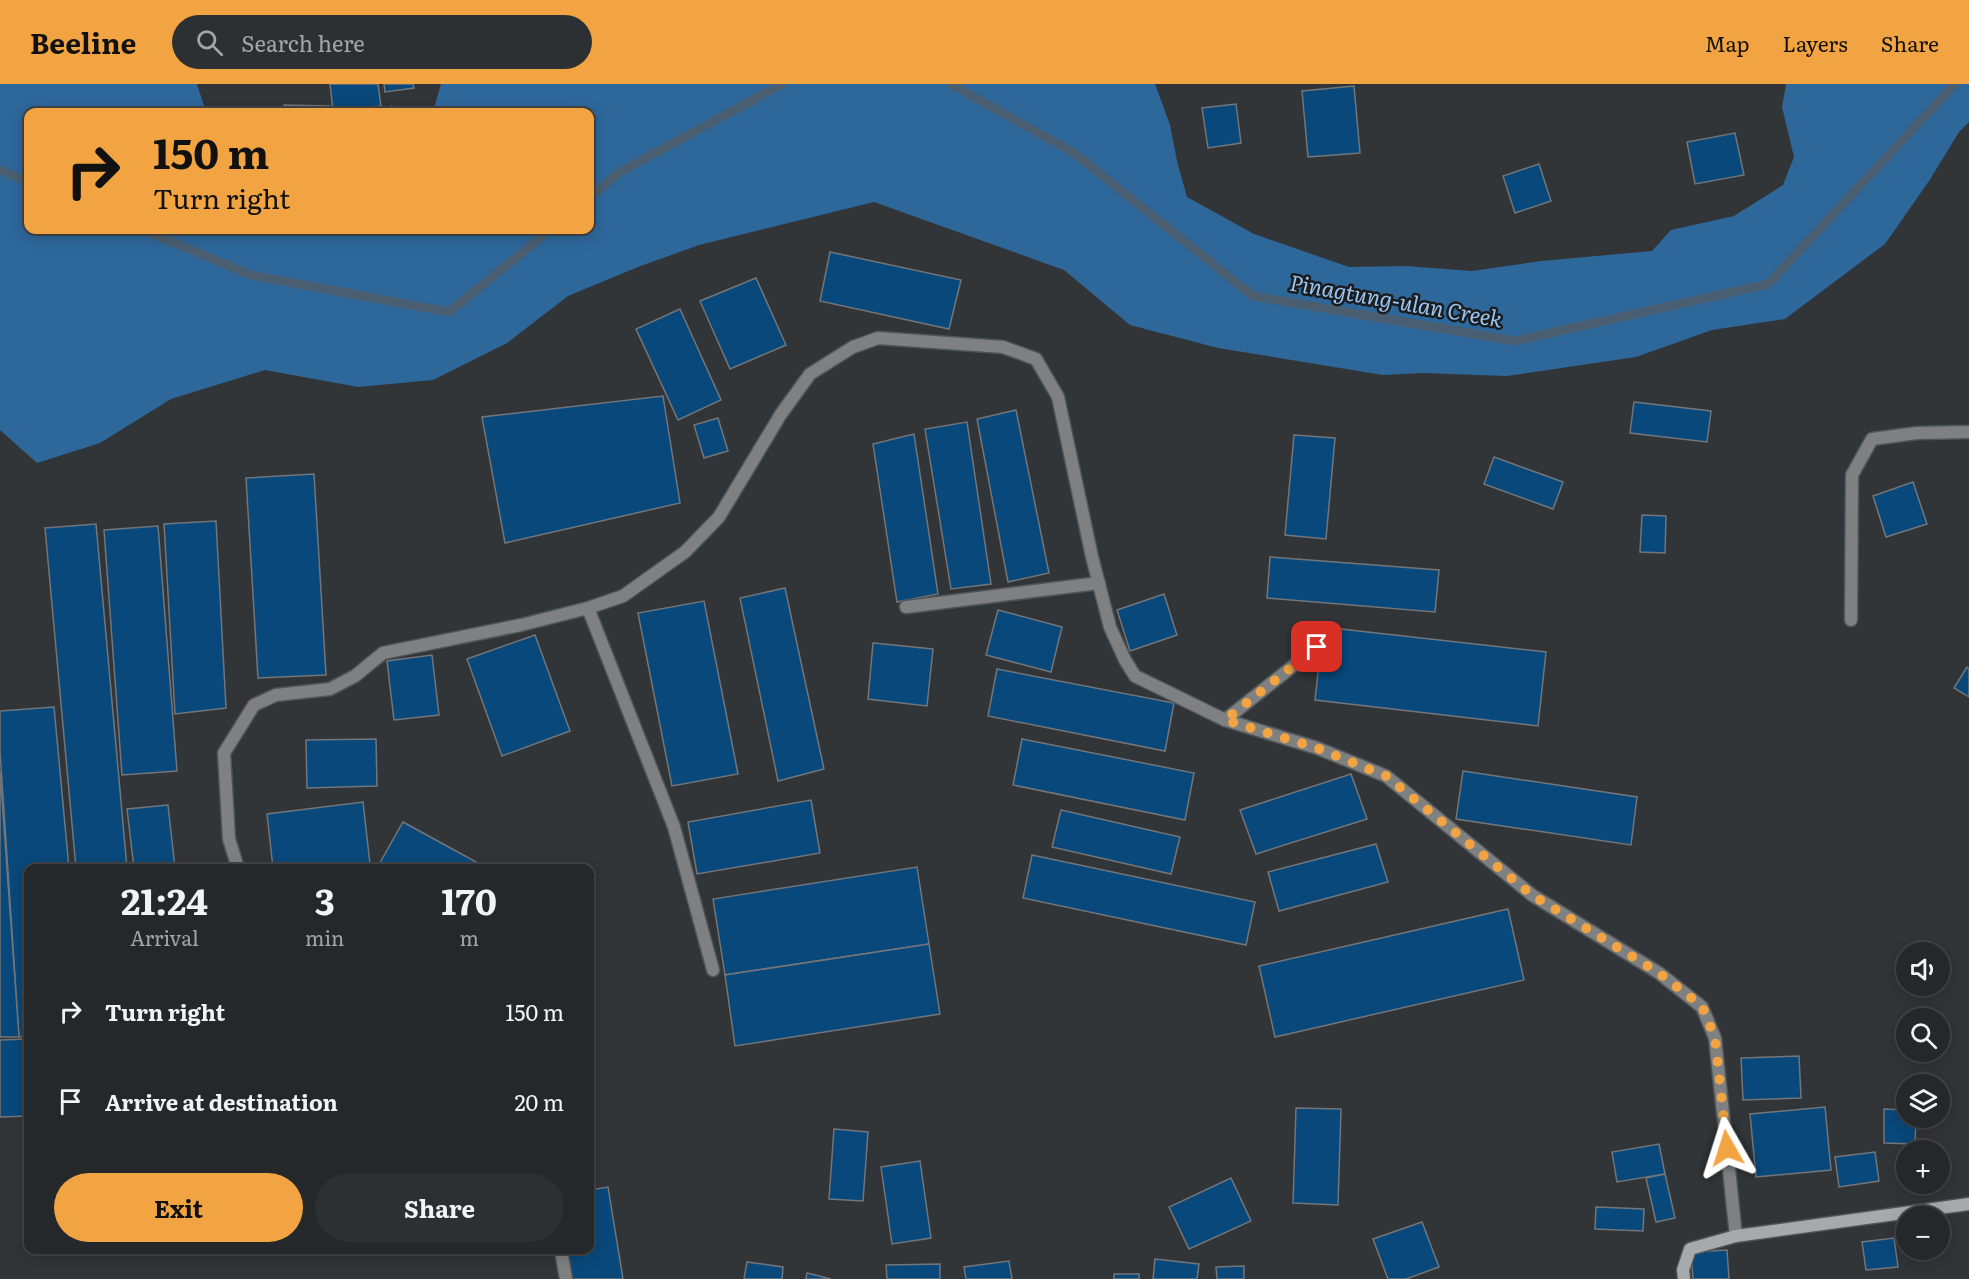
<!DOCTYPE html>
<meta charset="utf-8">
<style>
:root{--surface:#25282a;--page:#2d3032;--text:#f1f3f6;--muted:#a3a6a8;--line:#424447;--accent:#f3a442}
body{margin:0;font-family:Literata,serif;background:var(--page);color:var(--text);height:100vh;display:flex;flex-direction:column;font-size:22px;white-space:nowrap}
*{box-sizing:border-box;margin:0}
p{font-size:20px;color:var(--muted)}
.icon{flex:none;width:33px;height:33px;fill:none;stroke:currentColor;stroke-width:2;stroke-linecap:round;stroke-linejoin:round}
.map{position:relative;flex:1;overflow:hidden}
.details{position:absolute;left:24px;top:780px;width:570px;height:390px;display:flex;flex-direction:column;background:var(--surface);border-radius:12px;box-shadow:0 3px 15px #0003,0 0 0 2px var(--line)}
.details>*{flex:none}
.top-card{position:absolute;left:24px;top:24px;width:570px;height:126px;border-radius:12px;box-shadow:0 3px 15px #0003,0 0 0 2px var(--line);background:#f3a442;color:#111;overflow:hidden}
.tools{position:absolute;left:1896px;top:858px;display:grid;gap:12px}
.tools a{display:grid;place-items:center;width:54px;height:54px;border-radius:50%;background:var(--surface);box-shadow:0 3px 15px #0003,0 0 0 2px var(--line);font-size:30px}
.pin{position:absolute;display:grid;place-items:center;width:51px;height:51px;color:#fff;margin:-26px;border-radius:12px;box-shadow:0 3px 9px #0006}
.me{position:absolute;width:66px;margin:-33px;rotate:354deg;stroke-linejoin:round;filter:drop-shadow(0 0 4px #0008)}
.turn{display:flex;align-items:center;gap:21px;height:126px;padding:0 30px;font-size:27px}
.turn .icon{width:78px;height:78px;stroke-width:2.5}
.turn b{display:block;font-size:42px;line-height:51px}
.eta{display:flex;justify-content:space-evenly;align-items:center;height:102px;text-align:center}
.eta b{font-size:36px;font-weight:700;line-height:42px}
.primary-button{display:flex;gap:12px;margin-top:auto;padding:12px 30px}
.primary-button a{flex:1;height:69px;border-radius:36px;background:var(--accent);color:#111;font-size:24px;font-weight:700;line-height:69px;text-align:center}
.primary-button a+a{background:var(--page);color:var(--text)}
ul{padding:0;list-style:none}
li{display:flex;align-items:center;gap:18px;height:90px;padding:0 30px}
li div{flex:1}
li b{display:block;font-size:22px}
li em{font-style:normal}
header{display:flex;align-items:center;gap:36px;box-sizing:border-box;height:84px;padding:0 30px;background:var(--accent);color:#111}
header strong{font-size:28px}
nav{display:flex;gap:33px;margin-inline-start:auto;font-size:21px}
.search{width:420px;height:54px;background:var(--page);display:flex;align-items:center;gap:15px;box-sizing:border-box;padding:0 21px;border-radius:33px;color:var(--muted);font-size:22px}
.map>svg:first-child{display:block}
.forest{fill:#2e679a}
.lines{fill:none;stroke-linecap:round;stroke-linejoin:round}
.stream{stroke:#495e71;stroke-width:9}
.building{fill:#09487a;stroke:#72767a;stroke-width:1.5}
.lane-casing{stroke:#505457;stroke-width:15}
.street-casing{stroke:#505457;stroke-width:15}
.secondary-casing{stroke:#505457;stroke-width:15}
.lane{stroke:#7e8081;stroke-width:12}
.street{stroke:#7e8081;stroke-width:12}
.secondary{stroke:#a7aaad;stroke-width:12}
.route{stroke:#f3a442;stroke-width:10;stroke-dasharray:0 18}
.labels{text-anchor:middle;stroke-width:5;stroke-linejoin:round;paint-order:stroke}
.water-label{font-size:22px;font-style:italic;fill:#99c6f3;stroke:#1a1c1e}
</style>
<header>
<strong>Beeline</strong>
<div class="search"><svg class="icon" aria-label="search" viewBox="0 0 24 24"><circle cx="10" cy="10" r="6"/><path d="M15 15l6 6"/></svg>Search here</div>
<nav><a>Map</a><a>Layers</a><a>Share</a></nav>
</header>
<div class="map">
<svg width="1969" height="1195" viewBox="0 0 1969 1195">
<rect width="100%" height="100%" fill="#313538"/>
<polygon class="forest" points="0,0 197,0 206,28 28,28 28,146 290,146 299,147 303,146 590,146 590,28 433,28 441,0 1155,0 1170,41 1177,77 1187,113 1254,150 1349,183 1406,182 1472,187 1541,177 1652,167 1671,146 1734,132 1783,101 1794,73 1782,23 1786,0 1969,0 1969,38 1959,48 1929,97 1885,160 1785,235 1712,246 1636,273 1507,292 1423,289 1383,291 1218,264 1130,241 1064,186 874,118 699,161 638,183 568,212 507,259 433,296 358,303 265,286 171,315 100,359 37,379 0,346"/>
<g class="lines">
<g class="stream">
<polyline points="951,0 1074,69 1253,212 1515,257 1768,200 1955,0"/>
<polyline points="0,86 28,98"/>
<polyline points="590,113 620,88 782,0"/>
<polyline points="143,146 251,191 449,228 550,146"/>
</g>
</g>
<g class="building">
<polygon points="330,0 378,0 381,22 333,27"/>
<polygon points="384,0 413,0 414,4 385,8"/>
<polygon points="1354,2 1360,69 1308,73 1302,7"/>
<polygon points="1236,20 1241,59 1208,64 1202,24"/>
<polygon points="284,21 330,22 330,28 284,28"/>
<polygon points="392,22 394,28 360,28"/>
<polygon points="1735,49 1744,91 1695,100 1687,58"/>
<polygon points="1539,80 1551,117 1515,129 1503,92"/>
<polygon points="830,168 961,196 949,245 820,217"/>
<polygon points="756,194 786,261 730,285 700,217"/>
<polygon points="680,225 721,316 678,336 636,245"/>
<polygon points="663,312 680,419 505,459 482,333"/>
<polygon points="1634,318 1711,327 1707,358 1630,349"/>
<polygon points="1016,326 1049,489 1008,498 977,335"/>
<polygon points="718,334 728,367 704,374 694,341"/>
<polygon points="967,338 991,500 951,505 925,345"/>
<polygon points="914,350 938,510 897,518 873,360"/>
<polygon points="1294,351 1335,354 1326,455 1285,451"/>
<polygon points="1494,373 1563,398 1553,425 1484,400"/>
<polygon points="314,390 326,591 258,594 246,394"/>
<polygon points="1913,398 1927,440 1886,453 1873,412"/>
<polygon points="1642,431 1666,432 1665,469 1640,468"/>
<polygon points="216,437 226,624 175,630 164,440"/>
<polygon points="96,440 127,784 76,784 45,444"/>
<polygon points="158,442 177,687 122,691 104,446"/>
<polygon points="1270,473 1439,486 1435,528 1267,514"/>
<polygon points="785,504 824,685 778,697 740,514"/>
<polygon points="1164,510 1177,551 1130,567 1117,526"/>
<polygon points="704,517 738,690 672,702 638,529"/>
<polygon points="998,526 1062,543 1051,588 986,571"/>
<polygon points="1323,543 1546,568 1538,642 1315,616"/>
<polygon points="535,551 570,647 502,672 467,575"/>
<polygon points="873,559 933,565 927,622 868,615"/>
<polygon points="432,571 439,631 394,636 387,577"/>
<polygon points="1967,583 1969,585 1969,613 1954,604"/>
<polygon points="997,585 1174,619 1165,667 988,632"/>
<polygon points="54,623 69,784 28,784 28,952 19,953 0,667 0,627"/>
<polygon points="376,655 377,702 307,704 306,656"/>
<polygon points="1022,655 1194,689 1185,736 1013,701"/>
<polygon points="0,687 19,953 0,953"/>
<polygon points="1463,687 1637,713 1631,761 1456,735"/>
<polygon points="1351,690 1367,735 1256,770 1240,726"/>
<polygon points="811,716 820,769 697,790 688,738"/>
<polygon points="363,718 370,780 328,784 273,784 267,730"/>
<polygon points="168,721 175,784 134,784 127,725"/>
<polygon points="1061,726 1180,753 1171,790 1052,763"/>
<polygon points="403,738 487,784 377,784"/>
<polygon points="1376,760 1388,798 1279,827 1268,788"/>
<polygon points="1032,771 1255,818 1246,861 1023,814"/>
<polygon points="917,783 929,860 725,891 713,815"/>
<polygon points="1508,825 1524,896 1275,953 1259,882"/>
<polygon points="929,860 940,930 735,962 725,891"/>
<polygon points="28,955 28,1032 0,1033 0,956"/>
<polygon points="1799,972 1801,1014 1743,1016 1741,974"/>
<polygon points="1825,1023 1831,1086 1756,1093 1750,1030"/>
<polygon points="1296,1024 1341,1025 1338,1121 1293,1119"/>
<polygon points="1884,1025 1906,1026 1906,1034 1916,1034 1915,1060 1884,1059"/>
<polygon points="834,1045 868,1048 863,1117 829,1115"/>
<polygon points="1659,1060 1665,1090 1617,1098 1612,1068"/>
<polygon points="1875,1068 1879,1097 1839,1103 1835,1073"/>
<polygon points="920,1077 931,1154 892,1160 881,1083"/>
<polygon points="1665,1090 1675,1134 1656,1138 1646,1094"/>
<polygon points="1231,1094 1251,1137 1189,1165 1169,1123"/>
<polygon points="608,1103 623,1195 569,1195 564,1166 590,1166 590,1106"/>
<polygon points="1596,1123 1644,1125 1643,1147 1595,1145"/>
<polygon points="1422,1138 1439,1183 1406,1195 1388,1195 1373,1155"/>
<polygon points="1894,1154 1898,1183 1866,1186 1862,1158"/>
<polygon points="1727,1166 1729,1195 1693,1195 1691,1168"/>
<polygon points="1155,1175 1199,1180 1197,1195 1153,1195"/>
<polygon points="1009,1177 1012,1195 966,1195 964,1183"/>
<polygon points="747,1178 783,1183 782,1195 744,1195"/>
<polygon points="940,1180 940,1195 887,1195 886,1181"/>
<polygon points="1244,1182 1244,1195 1217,1195 1216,1183"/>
<polygon points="807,1189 831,1195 806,1195"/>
<rect x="1114" y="1190" width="25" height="5"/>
</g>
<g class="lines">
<defs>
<g id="lane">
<polyline points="906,523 1099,499"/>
<polyline points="588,524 674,743 713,886"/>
<polyline points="1225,636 1317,563"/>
<polyline points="238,784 229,755 224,669 254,621 276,611 330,605 355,592 383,569 521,541 588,524 623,512 685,468 719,433 781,330 810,290 853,263 878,254 1003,263 1036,275 1058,313 1092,473 1110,543 1125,576 1135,592 1225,636 1317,664 1386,692 1532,811 1659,889 1702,923 1715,954 1736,1152"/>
<polyline points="561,1166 566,1195"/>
</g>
<polyline id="street" points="1851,536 1852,391 1872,355 1917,349 1969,348"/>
<polyline id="secondary" points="1684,1195 1683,1186 1690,1165 1736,1152 1969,1120"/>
</defs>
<use href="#lane" class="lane-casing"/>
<use href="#street" class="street-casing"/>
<use href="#secondary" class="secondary-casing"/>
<use href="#lane" class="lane"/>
<use href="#street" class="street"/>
<use href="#secondary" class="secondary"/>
</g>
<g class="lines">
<polyline class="route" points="1317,563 1225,636 1317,664 1386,692 1532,811 1659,889 1702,922 1715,954 1727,1064"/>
</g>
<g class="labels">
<g class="water-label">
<text transform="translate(1396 217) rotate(10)" y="8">Pinagtung-ulan Creek</text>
</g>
</g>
</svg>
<div class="tools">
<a><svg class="icon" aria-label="sound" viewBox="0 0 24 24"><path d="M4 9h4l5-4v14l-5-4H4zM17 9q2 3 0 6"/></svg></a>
<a><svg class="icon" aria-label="search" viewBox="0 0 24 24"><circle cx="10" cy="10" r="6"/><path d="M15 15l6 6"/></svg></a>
<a><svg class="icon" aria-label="layers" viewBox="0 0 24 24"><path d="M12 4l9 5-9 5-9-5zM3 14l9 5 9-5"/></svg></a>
<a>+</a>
<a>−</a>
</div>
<div class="pin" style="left:1317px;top:563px;background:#d93025"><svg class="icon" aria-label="arrive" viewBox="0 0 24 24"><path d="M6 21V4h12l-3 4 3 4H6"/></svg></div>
<svg class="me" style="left:1727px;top:1064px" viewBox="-20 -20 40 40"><path d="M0-17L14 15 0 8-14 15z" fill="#f3a442" stroke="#fff" stroke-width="4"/></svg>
<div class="top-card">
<div class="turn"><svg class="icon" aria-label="right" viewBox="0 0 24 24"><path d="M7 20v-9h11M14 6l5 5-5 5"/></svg><div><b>150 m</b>Turn right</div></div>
</div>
<section class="details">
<div class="eta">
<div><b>21:24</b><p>Arrival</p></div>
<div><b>3</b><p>min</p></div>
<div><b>170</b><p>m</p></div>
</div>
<ul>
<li><svg class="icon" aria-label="right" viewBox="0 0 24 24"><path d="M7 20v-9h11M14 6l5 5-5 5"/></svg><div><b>Turn right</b></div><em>150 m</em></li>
<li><svg class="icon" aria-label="arrive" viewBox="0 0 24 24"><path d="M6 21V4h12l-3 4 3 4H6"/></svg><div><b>Arrive at destination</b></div><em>20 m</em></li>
</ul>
<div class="primary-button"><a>Exit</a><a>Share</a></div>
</section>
</div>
